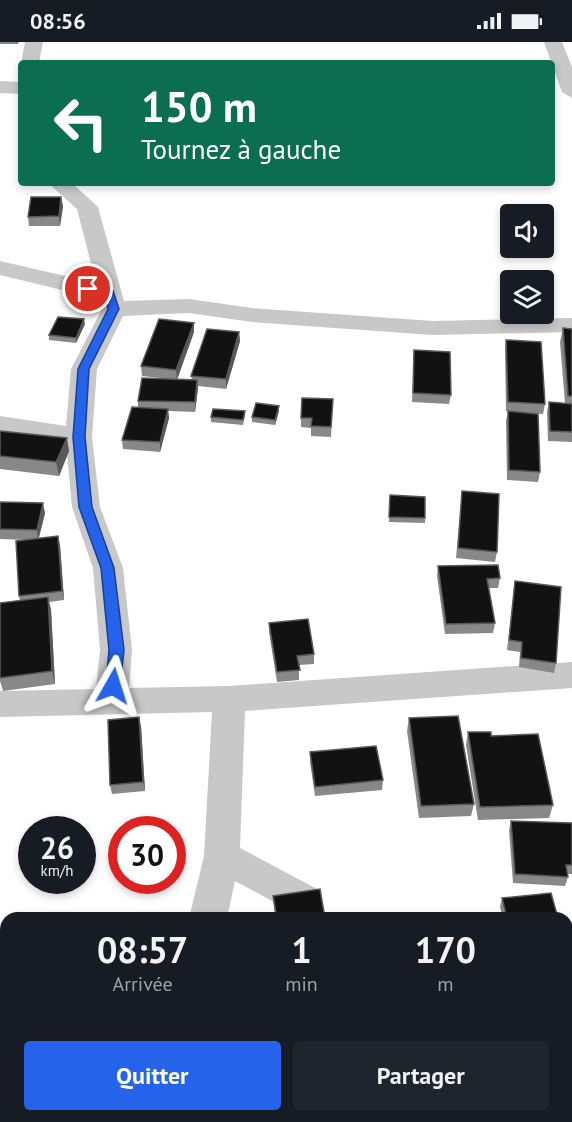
<!DOCTYPE html>
<html lang="fr">
<meta charset="utf-8">
<style>
:root{--surface:#171b24;--page:#20242c;--text:#f1f3f6;--muted:#9ea1a6;--accent:#2563eb}
body{margin:0;font-family:"PT Sans",sans-serif;background:var(--page);color:var(--text);height:100vh;display:flex;flex-direction:column;font-size:22px;white-space:nowrap}
*{box-sizing:border-box;margin:0}
p{font-size:20px;color:var(--muted)}
.icon{flex:none;width:33px;height:33px;fill:none;stroke:currentColor;stroke-width:2;stroke-linecap:round;stroke-linejoin:round}
.map{position:relative;flex:1;overflow:hidden}
.panel{position:absolute;left:0px;top:870px;width:573px;height:210px;display:flex;flex-direction:column;background:var(--surface);border-radius:18px 18px 0 0;box-shadow:0 3px 9px #0003}
.panel>*{flex:none}
.guide{position:absolute;left:18px;top:18px;width:537px;height:126px;border-radius:6px;box-shadow:0 3px 9px #0003;background:#0b6e4f;color:#fff;overflow:hidden}
.tools{position:absolute;left:500px;top:162px;display:grid;gap:12px}
.tools a{display:grid;place-items:center;width:54px;height:54px;border-radius:6px;background:var(--surface);box-shadow:0 3px 9px #0003;font-size:30px}
.speed{position:absolute;left:18px;top:774px;display:flex;gap:12px;font-size:30px;font-weight:700;text-align:center}
.speed>*{display:grid;place-content:center;width:78px;height:78px;border-radius:50%;background:var(--surface);box-shadow:0 3px 9px #0003;line-height:1}
.speed small{font-size:15px;font-weight:400}
.speed .limit{border:9px solid #d22;background:#fff;color:#111}
.pin{position:absolute;display:grid;place-items:center;width:51px;height:51px;color:#fff;margin:-26px;border:3px solid #fff;border-radius:50%;box-shadow:0 2px 6px #0007}
.me{position:absolute;width:66px;margin:-33px;rotate:6deg;stroke-linejoin:round;filter:drop-shadow(0 0 4px #0008)}
.turn{display:flex;align-items:center;gap:21px;height:126px;padding:0 24px;font-size:27px}
.turn .icon{width:78px;height:78px;stroke-width:2.5}
.turn b{display:block;font-size:42px;line-height:51px}
.eta{display:flex;justify-content:space-evenly;align-items:center;height:102px;text-align:center}
.eta b{font-size:36px;font-weight:600;line-height:42px}
.cta{display:flex;gap:12px;margin-top:auto;padding:12px 24px}
.cta a{flex:1;height:69px;border-radius:6px;background:var(--accent);color:#fff;font-size:24px;font-weight:600;line-height:69px;text-align:center}
.cta a+a{background:var(--page);color:var(--text)}
.status{display:flex;justify-content:space-between;align-items:center;height:42px;padding:0 30px;background:var(--surface);direction:ltr}
.status svg{height:16px;fill:currentColor}
.map>svg:first-child{display:block}
.lines{fill:none;stroke-linecap:round;stroke-linejoin:round}
.minor{fill:#c8c8c8;fill-rule:evenodd}
.wall{fill:#888}
.shaded-wall{fill:#595959}
.building{fill:#121212;stroke:#595959;stroke-width:1.5}
.route{fill:#2563eb;stroke:#184099;stroke-width:1.5}
</style>
<div class="status"><b>08:56</b><svg viewBox="0 0 49 12"><path d="M0 12V9h3v3zM5 12V6h3v6zM10 12V3h3v9zM15 12V0h3v12zM26 1h20v11H26zM47 4h2v5h-2z"/></svg></div>
<div class="map">
<svg width="572" height="1080" viewBox="0 0 572 1080">
<rect width="100%" height="100%" fill="#fff"/>
<g class="lines">
<g class="minor">
<polygon points="25,0 43,0 39,21 21,21"/>
<polygon points="544,0 562,0 572,25 572,56 562,50"/>
<polygon points="0,39 21,40 21,52 0,51"/>
<polygon points="48,141 72,141 98,165 124,259 189,257 252,266 433,279 572,276 572,290 433,293 252,280 189,271 123,274 97,327 92,395 100,465 123,526 132,608 129,646 229,644 572,620 572,646 245,669 240,806 317,847 322,859 317,871 304,876 235,839 227,876 189,876 204,814 212,670 0,675 0,649 96,647 100,608 93,526 72,465 66,402 0,392 0,374 66,384 71,327 102,267 99,257 0,233 0,219 96,241 77,167"/>
<polygon points="572,919 572,955 567,956 567,920"/>
<polygon points="166,1074 212,1074 209,1080 163,1080"/>
</g>
</g>
<g class="wall">
<polygon points="0,0 19,0 18,2 0,2"/>
<polygon points="61,155 63,164 60,184 29,184 28,175"/>
<polygon points="85,282 76,301 49,298 49,293"/>
<polygon points="563,286 572,287 572,400 548,399 547,370 549,360 565,361 560,300"/>
<polygon points="194,290 177,337 192,338 191,334 239,290 240,299 226,347 198,344 195,370 168,369 169,376 160,410 123,407 122,398 138,365 138,359 170,337 142,334 141,324"/>
<polygon points="506,298 545,362 543,372 506,369 505,307"/>
<polygon points="414,308 451,353 449,362 412,360"/>
<polygon points="333,357 331,395 311,394 311,386 301,385 301,376"/>
<polygon points="245,369 245,374 243,383 211,380 211,375"/>
<polygon points="279,369 275,383 252,380 252,375"/>
<polygon points="508,369 540,430 538,440 507,438 506,379"/>
<polygon points="0,389 69,409 59,434 0,427"/>
<polygon points="462,449 497,510 495,520 456,516"/>
<polygon points="390,453 425,476 425,481 389,480"/>
<polygon points="0,460 45,471 39,496 60,503 64,558 49,560 51,568 55,642 3,649 0,639 0,561 20,559 19,554 28,498 0,497"/>
<polygon points="438,524 500,536 498,546 489,546 495,581 493,591 445,592 437,534"/>
<polygon points="515,539 556,621 554,631 519,625 520,610 507,608"/>
<polygon points="269,581 314,612 314,622 299,623 299,638 277,640 269,590"/>
<polygon points="409,676 474,762 471,774 419,776 407,689"/>
<polygon points="141,684 145,749 112,752 110,743"/>
<polygon points="468,690 491,694 553,763 549,776 478,778 466,703"/>
<polygon points="310,710 383,738 382,748 315,754 310,720"/>
<polygon points="511,779 572,781 572,832 567,832 568,835 565,844 513,841 509,788"/>
<polygon points="273,854 325,876 275,876 274,866"/>
<polygon points="502,856 558,876 503,876 500,865"/>
</g>
<g class="shaded-wall">
<polygon points="61,155 63,164 60,184 59,174"/>
<polygon points="84,277 85,282 76,301 76,296"/>
<polygon points="194,281 194,290 177,338 176,328"/>
<polygon points="239,290 240,299 226,347 226,337"/>
<polygon points="197,338 198,347 195,370 195,360"/>
<polygon points="279,364 279,369 275,383 275,378"/>
<polygon points="168,367 169,376 160,410 160,400"/>
<polygon points="67,396 69,409 59,434 56,420"/>
<polygon points="43,461 45,471 38,498 37,488"/>
<polygon points="58,494 60,503 64,558 62,549"/>
<polygon points="48,555 51,568 55,642 52,629"/>
<polygon points="139,675 141,684 145,749 143,740"/>
</g>
<g class="building">
<polygon points="31,155 61,155 59,174 28,175"/>
<polygon points="58,275 84,277 76,296 49,293"/>
<polygon points="159,277 194,281 176,328 141,324"/>
<polygon points="563,286 572,287 572,354 568,354"/>
<polygon points="207,287 239,290 226,337 191,334"/>
<polygon points="506,298 541,300 545,362 508,360"/>
<polygon points="414,308 450,310 451,353 413,351"/>
<polygon points="142,336 197,338 195,360 138,359"/>
<polygon points="302,356 333,357 331,385 311,384 312,376 301,376"/>
<polygon points="549,360 572,362 572,390 550,389"/>
<polygon points="256,361 279,364 275,378 252,375"/>
<polygon points="132,365 168,367 160,400 122,398"/>
<polygon points="213,367 245,369 243,378 211,375"/>
<polygon points="508,369 538,372 540,430 509,428"/>
<polygon points="0,389 67,396 56,420 0,414"/>
<polygon points="462,449 499,452 497,510 458,506"/>
<polygon points="390,453 425,455 425,476 389,475"/>
<polygon points="0,460 43,461 37,488 0,487"/>
<polygon points="58,494 62,549 19,554 16,499"/>
<polygon points="498,523 500,536 487,537 495,581 446,582 438,524"/>
<polygon points="515,539 561,545 556,621 521,616 522,600 509,598"/>
<polygon points="48,555 52,629 0,636 0,561"/>
<polygon points="308,577 314,612 297,614 300,628 277,630 269,581"/>
<polygon points="458,674 474,762 421,764 409,676"/>
<polygon points="139,675 143,740 110,743 108,678"/>
<polygon points="468,690 491,690 491,694 538,692 553,763 480,765"/>
<polygon points="376,704 383,738 315,745 310,710"/>
<polygon points="511,779 572,781 572,823 566,823 568,835 515,832"/>
<polygon points="320,847 325,876 277,876 273,854"/>
<polygon points="551,851 558,876 507,876 502,856"/>
<polygon points="268,1074 327,1074 328,1080 267,1080"/>
</g>
<polygon class="route" points="88,243 113,249 119,267 89,327 85,395 92,465 114,526 124,608 120,644 113,649 106,644 109,608 101,526 79,465 73,395 78,327 108,267 105,254 84,249 84,244"/>
</svg>
<div class="tools">
<a><svg class="icon" aria-label="sound" viewBox="0 0 24 24"><path d="M4 9h4l5-4v14l-5-4H4zM17 9q2 3 0 6"/></svg></a>
<a><svg class="icon" aria-label="layers" viewBox="0 0 24 24"><path d="M12 4l9 5-9 5-9-5zM3 14l9 5 9-5"/></svg></a>
</div>
<div class="speed"><div>26<small>km/h</small></div><div class="limit">30</div></div>
<div class="pin" style="left:88px;top:247px;background:#d93025"><svg class="icon" aria-label="arrive" viewBox="0 0 24 24"><path d="M6 21V4h12l-3 4 3 4H6"/></svg></div>
<svg class="me" style="left:113px;top:644px" viewBox="-20 -20 40 40"><path d="M0-17L14 15 0 8-14 15z" fill="#2563eb" stroke="#fff" stroke-width="4"/></svg>
<div class="guide">
<div class="turn"><svg class="icon" aria-label="left" viewBox="0 0 24 24"><path d="M17 20v-9H6M10 6l-5 5 5 5"/></svg><div><b>150 m</b>Tournez à gauche</div></div>
</div>
<section class="panel">
<div class="eta">
<div><b>08:57</b><p>Arrivée</p></div>
<div><b>1</b><p>min</p></div>
<div><b>170</b><p>m</p></div>
</div>
<div class="cta"><a>Quitter</a><a>Partager</a></div>
</section>
</div>
